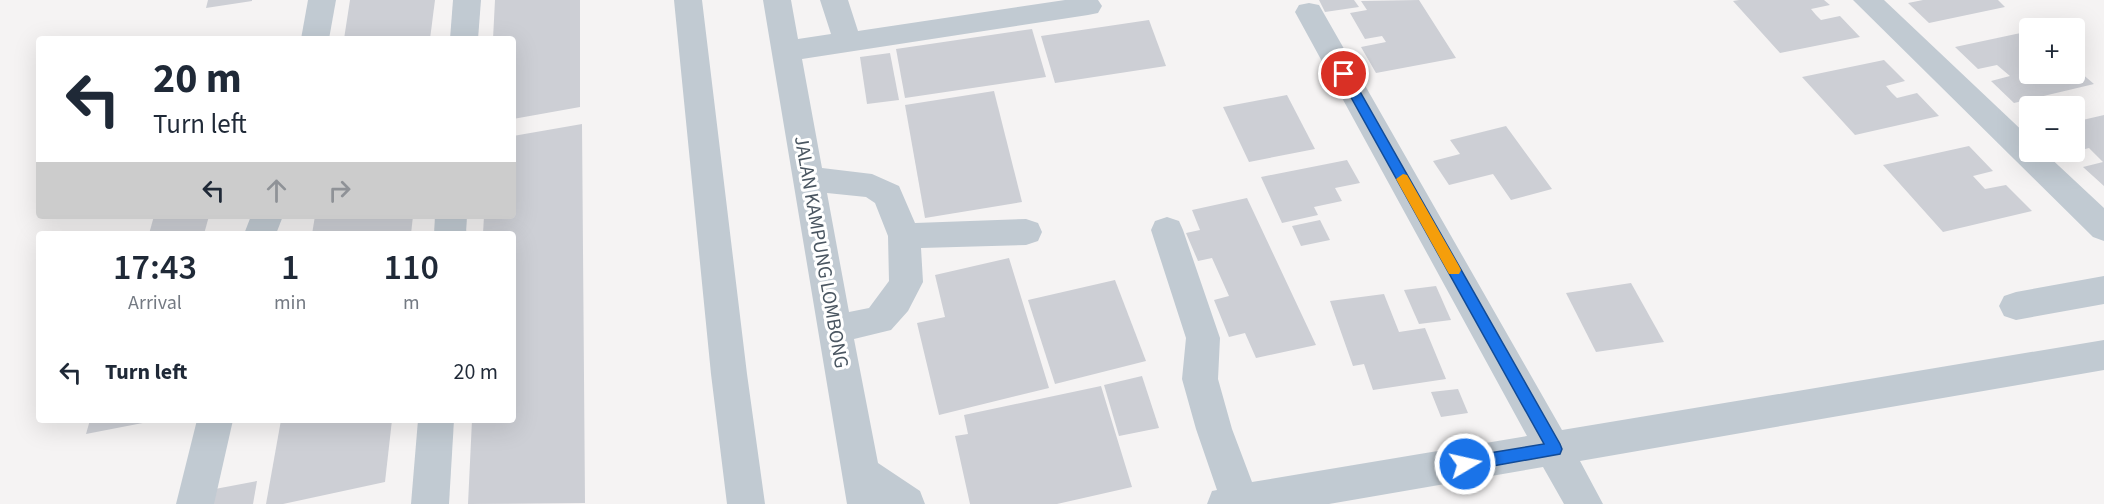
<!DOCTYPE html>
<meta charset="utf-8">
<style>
:root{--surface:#fff;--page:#f2f2f3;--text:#1f2937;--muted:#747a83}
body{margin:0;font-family:"Source Sans 3",sans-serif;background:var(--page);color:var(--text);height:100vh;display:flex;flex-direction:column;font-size:22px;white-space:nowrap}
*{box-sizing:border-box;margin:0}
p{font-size:20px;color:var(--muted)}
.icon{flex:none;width:33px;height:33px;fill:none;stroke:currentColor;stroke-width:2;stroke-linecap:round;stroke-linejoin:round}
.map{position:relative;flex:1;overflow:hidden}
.side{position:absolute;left:36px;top:231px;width:480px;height:192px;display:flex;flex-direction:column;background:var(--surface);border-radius:6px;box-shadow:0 6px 24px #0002}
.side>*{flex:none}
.top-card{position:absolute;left:36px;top:36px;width:480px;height:183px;border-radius:6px;box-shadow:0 6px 24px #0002;background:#fff;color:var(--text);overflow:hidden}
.controls{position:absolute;left:2019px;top:18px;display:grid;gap:12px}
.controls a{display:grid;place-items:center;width:66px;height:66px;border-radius:6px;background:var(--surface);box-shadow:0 6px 24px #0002;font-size:30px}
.pin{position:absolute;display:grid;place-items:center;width:51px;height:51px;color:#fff;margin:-26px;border:3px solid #fff;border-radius:50%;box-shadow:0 2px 6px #0007}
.me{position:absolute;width:66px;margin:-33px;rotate:81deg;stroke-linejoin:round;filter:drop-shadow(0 0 4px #0008)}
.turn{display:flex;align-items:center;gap:21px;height:126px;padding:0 18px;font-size:27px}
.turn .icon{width:78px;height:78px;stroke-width:2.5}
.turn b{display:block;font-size:42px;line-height:51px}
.lanes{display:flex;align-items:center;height:57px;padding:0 18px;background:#0003;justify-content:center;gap:30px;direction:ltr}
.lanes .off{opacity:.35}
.eta{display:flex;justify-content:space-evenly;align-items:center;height:102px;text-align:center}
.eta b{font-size:36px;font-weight:600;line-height:42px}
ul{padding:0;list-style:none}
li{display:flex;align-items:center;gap:18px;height:78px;padding:0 18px}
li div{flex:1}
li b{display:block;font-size:22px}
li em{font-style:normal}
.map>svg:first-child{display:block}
.building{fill:#cdcfd5}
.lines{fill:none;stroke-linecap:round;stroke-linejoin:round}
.minor{fill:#c1cad2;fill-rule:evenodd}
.route{fill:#1a73e8;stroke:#114b97;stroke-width:1.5}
.slow{fill:#f59e0b}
.labels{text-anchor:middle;stroke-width:6;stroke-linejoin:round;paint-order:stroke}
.street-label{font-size:20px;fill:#4a5661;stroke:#fff}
</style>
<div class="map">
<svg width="2104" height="504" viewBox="0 0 2104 504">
<rect width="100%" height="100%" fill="#f5f3f3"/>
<g class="building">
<polygon points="208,0 252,0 252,1 206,8"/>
<polygon points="350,0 435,0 430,39 344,39"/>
<polygon points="495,0 580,0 580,107 513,119 513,39 493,39"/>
<polygon points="1319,0 1354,0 1359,7 1325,12"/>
<polygon points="1419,0 1456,58 1376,73 1361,47 1386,42 1382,36 1365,39 1350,13 1367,10 1361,1"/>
<polygon points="1739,0 1824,0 1830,5 1811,9 1816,15 1821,20 1840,16 1860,37 1780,53 1733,1"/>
<polygon points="1923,0 1998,0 2005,7 1929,23 1908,3"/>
<polygon points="1149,20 1166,66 1055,83 1041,36"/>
<polygon points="1032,29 1046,77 905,98 896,49"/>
<polygon points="2030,31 2030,74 2074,74 2074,67 2094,84 2014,103 1991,81 2010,76 1997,65 1978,69 1955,47"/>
<polygon points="890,53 899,100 867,104 860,57"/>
<polygon points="1884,60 1905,81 1886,86 1891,92 1897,98 1917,93 1939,116 1855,135 1802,77"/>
<polygon points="994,91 1022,202 925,218 905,105"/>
<polygon points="1287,95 1315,149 1249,162 1223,107"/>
<polygon points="2104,115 2104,186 2083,167 2103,162 2089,148 2074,152 2074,122"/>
<polygon points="582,124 585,503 468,504 472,420 513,420 513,234 483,234 484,216 513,216 513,136"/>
<polygon points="1506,126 1552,189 1511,200 1493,174 1449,185 1433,161 1460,154 1450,140"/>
<polygon points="1969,146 1993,171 1973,176 1985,189 2006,185 2032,211 1943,232 1883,165"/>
<polygon points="1347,160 1360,183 1335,188 1342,201 1314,207 1318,215 1282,223 1261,177"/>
<polygon points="1247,198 1316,345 1256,358 1245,333 1229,337 1214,300 1229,296 1212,258 1198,261 1186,233 1200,230 1192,210"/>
<polygon points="154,216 209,216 204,234 149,234"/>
<polygon points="315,216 413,216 411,234 312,234"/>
<polygon points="1320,220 1330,240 1301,246 1292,226"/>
<polygon points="1009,258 1049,388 939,415 917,323 945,317 935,275"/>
<polygon points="1115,280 1146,361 1055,384 1028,300"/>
<polygon points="1631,283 1664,342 1596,352 1566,293"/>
<polygon points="1436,286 1451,320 1419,324 1404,290"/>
<polygon points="1384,294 1399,332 1425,328 1446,379 1373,390 1364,364 1353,366 1330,301"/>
<polygon points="1142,376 1159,428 1119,436 1104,385"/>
<polygon points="1101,386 1132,487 1057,504 970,504 955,436 968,434 964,415"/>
<polygon points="1458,389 1468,413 1441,417 1431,392"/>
<polygon points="90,420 153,420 153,421 86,434"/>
<polygon points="281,420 392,420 385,482 283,504 266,504"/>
<polygon points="257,481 253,504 212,504 215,489"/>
</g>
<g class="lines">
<g class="minor">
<polygon points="308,0 336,0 329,39 301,39"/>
<polygon points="453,0 481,0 478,39 450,39"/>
<polygon points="674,0 702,0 747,374 765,504 727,504 711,374"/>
<path d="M763,0H791L798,39L831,34L820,0H848L858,31L1065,0H1098L1102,6L1098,13L1088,15L802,59L822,168L872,174L899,186L915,223L1026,219L1038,223L1042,232L1038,241L1026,245L921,248L923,282L908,311L891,330L854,339L878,463L920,491L925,504H847ZM827,193L866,197L875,203L888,236L889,281L869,308L849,312Z"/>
<polygon points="1853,0 1884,0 2030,138 2030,152 2044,152 2104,208 2104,241 2093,237"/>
<polygon points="1309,3 1319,5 1323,12 1562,430 2104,340 2104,370 1580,461 1603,504 1564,504 1543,467 1329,504 1207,504 1212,491 1217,490 1196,429 1182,379 1186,338 1151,230 1155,221 1167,217 1179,221 1183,230 1220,338 1218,379 1232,429 1252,482 1527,436 1295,12 1299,5"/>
<polygon points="251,216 283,216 276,234 244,234"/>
<polygon points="435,216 467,216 466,234 434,234"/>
<polygon points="2104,276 2104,304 2016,320 2004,316 1999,306 2004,296 2016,292"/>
<polygon points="197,420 233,420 214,504 176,504"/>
<polygon points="418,420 454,420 449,504 411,504"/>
</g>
</g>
<polygon class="route" points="1344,70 1350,74 1560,444 1562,449 1560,454 1465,471 1459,469 1457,464 1459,459 1465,457 1544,444 1338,74"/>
<polygon class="slow" points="1403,174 1407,175 1459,266 1461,270 1459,274 1449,274 1396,179"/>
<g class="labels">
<g class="street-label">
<text transform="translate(822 252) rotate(80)" y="7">JALAN KAMPUNG LOMBONG</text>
</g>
</g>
</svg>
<div class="controls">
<a>+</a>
<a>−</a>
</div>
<div class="pin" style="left:1344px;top:74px;background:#d93025"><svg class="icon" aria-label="arrive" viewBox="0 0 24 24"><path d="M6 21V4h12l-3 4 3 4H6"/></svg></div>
<svg class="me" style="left:1465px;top:464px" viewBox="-20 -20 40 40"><circle r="17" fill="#1a73e8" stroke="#fff" stroke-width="3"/><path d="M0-11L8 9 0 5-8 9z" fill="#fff"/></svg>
<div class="top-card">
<div class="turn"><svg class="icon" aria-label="left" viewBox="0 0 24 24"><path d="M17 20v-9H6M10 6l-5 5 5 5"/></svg><div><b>20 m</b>Turn left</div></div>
<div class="lanes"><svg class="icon" aria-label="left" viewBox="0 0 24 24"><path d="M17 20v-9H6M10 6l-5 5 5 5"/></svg><svg class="icon off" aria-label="ahead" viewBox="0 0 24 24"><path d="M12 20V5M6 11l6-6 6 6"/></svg><svg class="icon off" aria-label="right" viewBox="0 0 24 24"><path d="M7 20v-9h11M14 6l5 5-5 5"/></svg></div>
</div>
<section class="side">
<div class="eta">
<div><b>17:43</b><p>Arrival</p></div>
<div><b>1</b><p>min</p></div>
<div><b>110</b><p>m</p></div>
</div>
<ul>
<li><svg class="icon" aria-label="left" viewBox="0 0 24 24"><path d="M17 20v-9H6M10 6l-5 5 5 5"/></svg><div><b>Turn left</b></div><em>20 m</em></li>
</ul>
</section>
</div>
